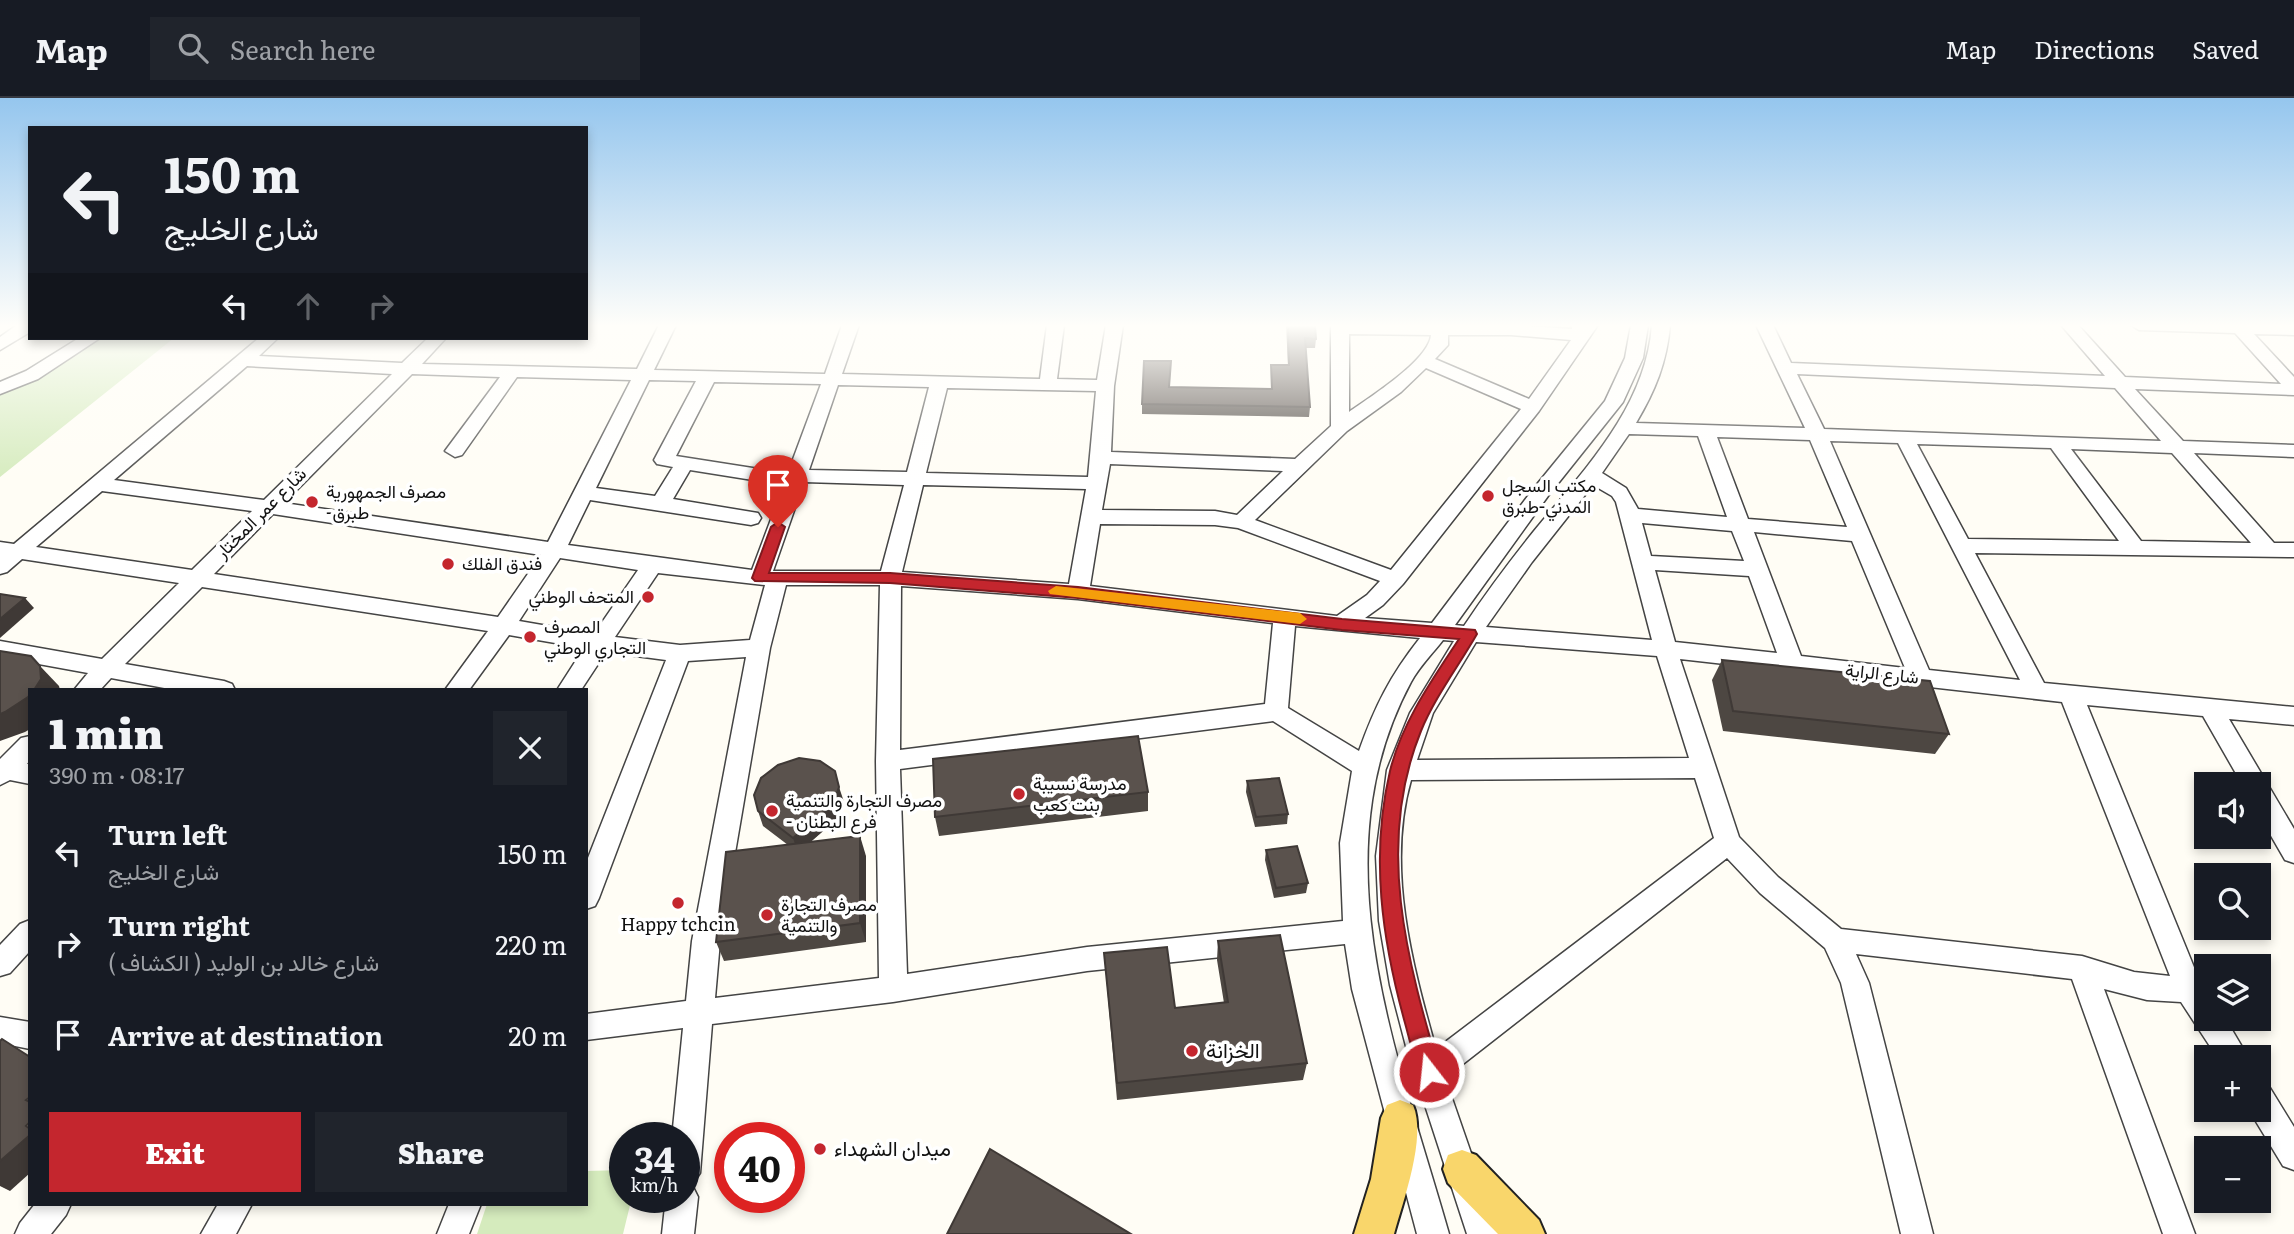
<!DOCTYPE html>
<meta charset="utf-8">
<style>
:root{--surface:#171b24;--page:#20242c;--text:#f1f3f6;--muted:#9ea1a6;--line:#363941;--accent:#c4262e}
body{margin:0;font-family:Literata,Vazirmatn,serif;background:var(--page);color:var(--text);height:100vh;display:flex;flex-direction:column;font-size:26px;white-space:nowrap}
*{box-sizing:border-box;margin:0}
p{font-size:23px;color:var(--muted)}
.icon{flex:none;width:38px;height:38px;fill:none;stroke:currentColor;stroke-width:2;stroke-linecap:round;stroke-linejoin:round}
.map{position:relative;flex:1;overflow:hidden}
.details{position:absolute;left:28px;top:590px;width:560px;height:518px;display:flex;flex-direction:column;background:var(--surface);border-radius:0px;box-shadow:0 4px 10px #0003}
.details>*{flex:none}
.guide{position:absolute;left:28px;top:28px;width:560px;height:214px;border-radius:0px;box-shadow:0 4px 10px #0003;background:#171b24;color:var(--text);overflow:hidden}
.controls{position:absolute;left:2194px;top:674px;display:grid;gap:14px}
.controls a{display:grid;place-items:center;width:77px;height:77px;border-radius:0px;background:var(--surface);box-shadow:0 4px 10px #0003;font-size:35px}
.speed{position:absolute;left:609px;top:1024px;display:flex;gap:14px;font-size:35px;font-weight:700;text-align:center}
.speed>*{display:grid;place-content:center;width:91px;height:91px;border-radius:50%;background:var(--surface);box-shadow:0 4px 10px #0003;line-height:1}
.speed small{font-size:18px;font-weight:400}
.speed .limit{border:10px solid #d22;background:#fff;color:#111}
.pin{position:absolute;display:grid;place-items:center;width:60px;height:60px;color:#fff;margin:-72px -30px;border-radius:50% 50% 50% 0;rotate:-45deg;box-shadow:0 0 7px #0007}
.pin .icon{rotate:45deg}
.me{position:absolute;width:77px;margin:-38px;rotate:344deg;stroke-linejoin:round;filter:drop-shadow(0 0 5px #0008)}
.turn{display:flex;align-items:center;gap:24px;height:147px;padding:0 21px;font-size:32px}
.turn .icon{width:91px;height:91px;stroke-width:2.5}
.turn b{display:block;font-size:49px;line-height:60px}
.lanes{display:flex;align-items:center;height:66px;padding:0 21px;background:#0003;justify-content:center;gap:35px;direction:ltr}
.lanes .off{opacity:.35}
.round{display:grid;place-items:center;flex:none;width:74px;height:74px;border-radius:0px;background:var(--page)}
.headline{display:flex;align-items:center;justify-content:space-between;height:119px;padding:0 21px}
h1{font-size:42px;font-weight:800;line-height:52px}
.action{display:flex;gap:14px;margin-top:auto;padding:14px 21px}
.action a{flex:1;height:80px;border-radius:0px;background:var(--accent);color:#fff;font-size:28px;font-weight:800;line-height:80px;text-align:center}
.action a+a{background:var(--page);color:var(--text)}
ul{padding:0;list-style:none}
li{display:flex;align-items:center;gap:21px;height:91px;padding:0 21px}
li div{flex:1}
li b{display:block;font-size:26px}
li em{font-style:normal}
header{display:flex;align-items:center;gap:42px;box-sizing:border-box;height:98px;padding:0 35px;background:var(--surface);border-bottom:2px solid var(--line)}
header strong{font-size:33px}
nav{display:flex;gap:38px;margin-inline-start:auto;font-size:24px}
.search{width:490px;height:63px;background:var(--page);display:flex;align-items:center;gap:18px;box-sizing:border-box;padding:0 24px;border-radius:0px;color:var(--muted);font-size:26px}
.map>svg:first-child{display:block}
.green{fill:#d5ebbd}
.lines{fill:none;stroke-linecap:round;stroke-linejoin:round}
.minor-casing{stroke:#444;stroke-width:3}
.major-casing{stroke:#222;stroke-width:4}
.minor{fill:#fff;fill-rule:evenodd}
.major{fill:#f9d66b;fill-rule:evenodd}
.wall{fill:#4d4742}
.shaded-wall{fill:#3f3936}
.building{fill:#5a524d;stroke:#3f3936;stroke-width:2}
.route{fill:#c4262e;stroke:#7f191e;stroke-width:2}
.slow{fill:#f59e0b}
.poi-dot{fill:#c4262e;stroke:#fff;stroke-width:2.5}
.labels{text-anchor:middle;stroke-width:7;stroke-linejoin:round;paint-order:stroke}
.poi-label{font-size:18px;fill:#111;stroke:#fff;text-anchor:start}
.street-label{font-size:18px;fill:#111;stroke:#fff}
.near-poi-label{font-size:21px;fill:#111;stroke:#fff;text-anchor:start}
</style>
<header>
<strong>Map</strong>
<div class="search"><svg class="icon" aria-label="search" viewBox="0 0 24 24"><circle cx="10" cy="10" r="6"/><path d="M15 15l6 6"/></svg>Search here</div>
<nav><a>Map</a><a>Directions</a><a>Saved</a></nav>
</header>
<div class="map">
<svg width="2294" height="1136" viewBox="0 0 2294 1136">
<rect width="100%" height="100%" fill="#fffdf5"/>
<g class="green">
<polygon points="95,240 174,240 0,379 0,297 34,282"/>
<polygon points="625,1072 625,1099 632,1099 623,1136 477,1136 487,1106 586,1106 586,1073"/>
</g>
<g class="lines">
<defs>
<g id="minor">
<polygon points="17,227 30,227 30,234 0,252 0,239"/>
<path d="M659,227H676L654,272L825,276L842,227H859L842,276L1040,281L1047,227H1064L1057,281L1097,282L1106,227H1123L1114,288L1111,354L1295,361L1331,328V227H1514L1572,231V227H1598L1539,313L1403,486L1383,507L1365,520L1432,525L1534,390L1605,303L1625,260L1631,227H1648L1643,260L1623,304L1548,398L1455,527L1464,528C1486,495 1510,463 1534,433C1584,372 1646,309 1652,227H1670C1667,264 1655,293 1636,325L1805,330L1756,227H1773L1791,265L2105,278L2061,227H2078L2125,279L2281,286L2235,235L2139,232L2131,227H2294V237L2254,236L2294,279V297L2135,291L2183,343L2294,347V359L2194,355L2274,445H2294V459L1975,455L2044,585L2294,609V627L2229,621L2294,731V765L2285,762L2259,717V686H2242L2203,618L2087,607L2200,884L2207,894V920H2225L2248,959H2217L2181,904L2147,902L2104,891L2195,1136H2163L2072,881L1856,856L1869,885L1933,1136H1901L1841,885L1825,850L1760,795L1727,760L1445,980L1499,1136H1467L1407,952L1390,887L1379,823L1376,758L1387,672L1410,615L1454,543L1443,542C1433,555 1419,569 1411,584C1316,761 1399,959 1449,1136H1417L1352,891L1345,846L1087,873L893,904L712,926L700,1075L692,1087L698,1099L694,1136H662L666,1099H684V1040H672L683,930L586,942V916L686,903L692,843L746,559L688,563L599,800L595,808L586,811V765L666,562L606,554L581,592H557L584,550L509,537L469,592H445L488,533L202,489L125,566L224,583L232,586L235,592H175L111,580L100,592H74L88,575L0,559V543L102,561L179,485L22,461L7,474L0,476V444L14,446L259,240H278L259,258L402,265L428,240H446L422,266L637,271ZM1349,236L1431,237C1429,262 1370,299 1349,314ZM1448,237H1511L1571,242L1529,301L1435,261L1448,247ZM247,268L392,276L264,402L114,382ZM1426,270L1521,311L1391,472L1255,422L1347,333L1401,294ZM412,276L500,279L445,353L455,359L462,357L517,279L631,282L548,444L284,405ZM1797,276L2115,290L2161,343L1824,331ZM649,282L696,283L654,362L657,366L673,369L655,398L596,390ZM714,284L821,286L789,372L759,371L676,358ZM838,287L929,289L907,374L809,372ZM947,290L1096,293L1088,379L926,375ZM1629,336L1698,338L1727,419L1638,411L1626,390L1602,375ZM1717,339L1810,342L1847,429L1748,421ZM1830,343L1898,345L2020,582L1929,572ZM1917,346L2051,350L2119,443L1968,441ZM2071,351L2172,355L2251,445L2141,443ZM1110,366L1283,373L1237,417L1215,413L1102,412ZM690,372L759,383L785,384L752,472L568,447L590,402L751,427L758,425L761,420L758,415L673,401ZM804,384L904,387L881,473H773ZM923,387L1086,391L1069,486L902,474ZM1593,387L1612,398L1616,404L1652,542L1486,529L1532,464ZM102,393L252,413L192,472L36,449ZM273,416L541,457L498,519L214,476ZM1642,425L1732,433L1744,463L1651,458ZM1100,426L1215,427L1238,430L1380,483L1367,497L1337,518L1090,488ZM1754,434L1852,443L1905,570L1801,558ZM560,460L638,472L594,536L519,523ZM1655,472L1749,478L1777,555L1675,544ZM658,475L765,487L750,542L680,547L615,539ZM786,487H880L876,663L879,880L715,900L720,843L770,550ZM901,488L1078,501L1273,525L1265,606L900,652ZM1295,528L1420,540C1390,578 1375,608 1359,653L1288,610ZM1476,544L1657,558L1689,660L1417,662L1433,615ZM1680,561L2062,604L2170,878L2134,874L2082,858L1841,831L1778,779L1739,739ZM1273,623L1352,673L1340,745L1343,823L1087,849L907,876L900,671ZM1695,680L1714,740L1436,951C1412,866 1386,769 1411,682Z"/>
<polygon points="79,240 100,240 38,281 0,296 0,284 26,273"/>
<polygon points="30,638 30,662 27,666 30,666 30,686 10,682 0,687 0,661 21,640"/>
<polygon points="30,822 30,853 10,875 0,878 0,847 20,826"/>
<polygon points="0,919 30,924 30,951 0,945"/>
<polygon points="2259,986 2270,990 2294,1029 2294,1072 2283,1068 2249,1012 2259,1012"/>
<polygon points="35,1106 71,1106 66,1117 51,1136 15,1136 20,1125"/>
<polygon points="218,1106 252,1106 236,1136 201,1136"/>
<polygon points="449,1106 481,1106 469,1136 437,1136"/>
</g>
<g id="major">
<path d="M1400,1002L1413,1007C1427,1039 1403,1103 1394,1136H1354L1371,1081L1381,1020L1387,1007Z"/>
<polygon points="1462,1052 1476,1057 1539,1122 1545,1136 1498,1136 1448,1085 1443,1071 1448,1057"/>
</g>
</defs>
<use href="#minor" class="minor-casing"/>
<use href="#major" class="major-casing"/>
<use href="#minor" class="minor"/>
<use href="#major" class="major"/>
</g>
<g class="wall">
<polygon points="1286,227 1315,227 1316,241 1315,250 1306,250 1310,309 1309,319 1142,316 1142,306 1271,291 1271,267 1288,267"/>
<polygon points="1722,562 1949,636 1935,656 1723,633 1712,582"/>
<polygon points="1247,683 1288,716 1287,726 1255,729 1246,694"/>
<polygon points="1148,694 1148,713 939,738 935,719"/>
<polygon points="844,704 837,721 810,744 866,758 866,844 724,863 716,844 788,747 763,728 758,713"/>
<polygon points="1266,752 1308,785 1306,795 1274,800 1265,762"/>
<polygon points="1218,843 1307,965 1303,982 1117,1002 1104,855 1175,910 1224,905 1217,862"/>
</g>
<g class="shaded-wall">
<polygon points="25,500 34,510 0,540 0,521"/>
<polygon points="40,568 59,588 60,592 34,592"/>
<polygon points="30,597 30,631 25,634 0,643 0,616"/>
<polygon points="839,689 844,704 837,721 798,755 793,740"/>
<polygon points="860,738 866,758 866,844 860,825"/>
<polygon points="30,1037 30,1075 10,1093 0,1088 0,1063"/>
</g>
<g class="building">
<polygon points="1288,227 1315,227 1316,241 1305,240 1310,309 1142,306 1144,263 1171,263 1169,289 1272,291 1271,267 1289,267"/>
<polygon points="0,496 25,500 0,521"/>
<polygon points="0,553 31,558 40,568 41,581 34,592 30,592 30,597 28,599 5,614 0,616"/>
<polygon points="1722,562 1930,583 1949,636 1733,613"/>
<polygon points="1138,638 1148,694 935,719 933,661"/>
<polygon points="799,660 820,663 835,673 839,689 833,706 793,740 758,713 754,697 761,680 778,667"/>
<polygon points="1279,680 1288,716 1256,719 1247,683"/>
<polygon points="860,738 860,825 716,844 726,754"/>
<polygon points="1297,748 1308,785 1276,790 1266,752"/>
<polygon points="1280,837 1307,965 1117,985 1104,855 1167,849 1175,910 1228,904 1218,843"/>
<polygon points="2,941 30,959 30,999 26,1002 30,1004 30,1024 26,1028 30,1031 30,1037 0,1063 0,943"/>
<polygon points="990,1051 1131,1136 947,1136"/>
</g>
<linearGradient id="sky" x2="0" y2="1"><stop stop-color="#95c6ee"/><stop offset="0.59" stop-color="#fffefa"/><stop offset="1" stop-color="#fffefa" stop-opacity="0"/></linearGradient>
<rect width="2294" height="386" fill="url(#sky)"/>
<path class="route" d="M778,424L785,429L769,475H890L1078,489L1342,521L1475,532L1477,536C1458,569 1435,599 1421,633C1375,746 1407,863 1440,974L1437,981L1429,984L1422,981C1414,963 1410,943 1405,925C1382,842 1370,758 1390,673C1402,624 1432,582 1459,541L1342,532L1078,500L890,485L755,483L752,480L771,429Z"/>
<polygon class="slow" points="1056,488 1300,515 1307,521 1300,526 1050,496 1048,493"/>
<g class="poi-dot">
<circle cx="1488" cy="398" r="7"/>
<circle cx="312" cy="404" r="7"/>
<circle cx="448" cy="466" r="7"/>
<circle cx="648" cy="499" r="7"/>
<circle cx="530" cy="539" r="7"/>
<circle cx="1019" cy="696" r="7"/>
<circle cx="772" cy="713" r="7"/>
<circle cx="678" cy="805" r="7"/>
<circle cx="767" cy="817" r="7"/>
<circle cx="1192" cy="953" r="7"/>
<circle cx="820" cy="1051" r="7"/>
</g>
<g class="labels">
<g class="poi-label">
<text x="1502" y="394">مكتب السجل<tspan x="1502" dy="21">المدني-طبرق</tspan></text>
<text x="326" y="400">مصرف الجمهورية<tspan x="326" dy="21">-طبرق</tspan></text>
<text x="462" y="472">فندق الفلك</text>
<text x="634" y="505" text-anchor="end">المتحف الوطني</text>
<text x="544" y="535">المصرف<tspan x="544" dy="21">التجاري الوطني</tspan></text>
<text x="1033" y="692">مدرسة نسيبة<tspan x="1033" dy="21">بنت كعب</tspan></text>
<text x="786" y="709">مصرف التجارة والتنمية<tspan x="786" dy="21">- فرع البطنان</tspan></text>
<text x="781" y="813">مصرف التجارة<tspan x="781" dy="21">والتنمية</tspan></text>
<text x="678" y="833" text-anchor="middle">Happy tchcin</text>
</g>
<g class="street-label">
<text transform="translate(261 415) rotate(-45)" y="6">شارع عمر المختار</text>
<text transform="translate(1882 576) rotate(6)" y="6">شارع الراية</text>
</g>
<g class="near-poi-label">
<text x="1206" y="960">الخزانة</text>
<text x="834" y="1058">ميدان الشهداء</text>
</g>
</g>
</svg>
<div class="controls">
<a><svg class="icon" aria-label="sound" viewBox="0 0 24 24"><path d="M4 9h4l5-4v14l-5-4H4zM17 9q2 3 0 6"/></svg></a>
<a><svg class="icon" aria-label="search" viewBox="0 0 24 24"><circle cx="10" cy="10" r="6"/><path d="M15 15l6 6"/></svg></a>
<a><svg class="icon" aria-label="layers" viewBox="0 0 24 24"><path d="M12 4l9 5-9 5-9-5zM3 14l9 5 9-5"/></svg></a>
<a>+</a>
<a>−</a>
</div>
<div class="speed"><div>34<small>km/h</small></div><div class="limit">40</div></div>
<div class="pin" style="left:778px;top:429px;background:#d93025"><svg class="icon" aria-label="arrive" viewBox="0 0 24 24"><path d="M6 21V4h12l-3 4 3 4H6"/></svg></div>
<svg class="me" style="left:1429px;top:974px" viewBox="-20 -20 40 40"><circle r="17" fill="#c4262e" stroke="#fff" stroke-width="3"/><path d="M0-11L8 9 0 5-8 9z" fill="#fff"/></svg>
<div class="guide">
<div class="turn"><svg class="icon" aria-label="left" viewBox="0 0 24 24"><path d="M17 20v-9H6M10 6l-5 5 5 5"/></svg><div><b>150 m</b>شارع الخليج</div></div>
<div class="lanes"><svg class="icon" aria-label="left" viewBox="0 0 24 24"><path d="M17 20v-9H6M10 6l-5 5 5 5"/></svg><svg class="icon off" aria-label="ahead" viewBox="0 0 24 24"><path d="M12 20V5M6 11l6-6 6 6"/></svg><svg class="icon off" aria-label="right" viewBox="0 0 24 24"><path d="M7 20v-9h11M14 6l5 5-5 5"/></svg></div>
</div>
<section class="details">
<div class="headline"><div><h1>1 min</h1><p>390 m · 08:17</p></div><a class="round"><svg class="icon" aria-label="close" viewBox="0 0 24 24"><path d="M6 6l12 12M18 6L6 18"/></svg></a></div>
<ul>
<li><svg class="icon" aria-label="left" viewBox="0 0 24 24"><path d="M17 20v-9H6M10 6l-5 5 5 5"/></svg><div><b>Turn left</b><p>شارع الخليج</p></div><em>150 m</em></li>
<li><svg class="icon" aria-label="right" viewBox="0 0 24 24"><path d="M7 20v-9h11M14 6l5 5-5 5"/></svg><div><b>Turn right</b><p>شارع خالد بن الوليد ( الكشاف )</p></div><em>220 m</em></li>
<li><svg class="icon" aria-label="arrive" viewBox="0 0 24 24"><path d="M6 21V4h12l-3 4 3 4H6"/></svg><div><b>Arrive at destination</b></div><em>20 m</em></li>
</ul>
<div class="action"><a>Exit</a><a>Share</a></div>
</section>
</div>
